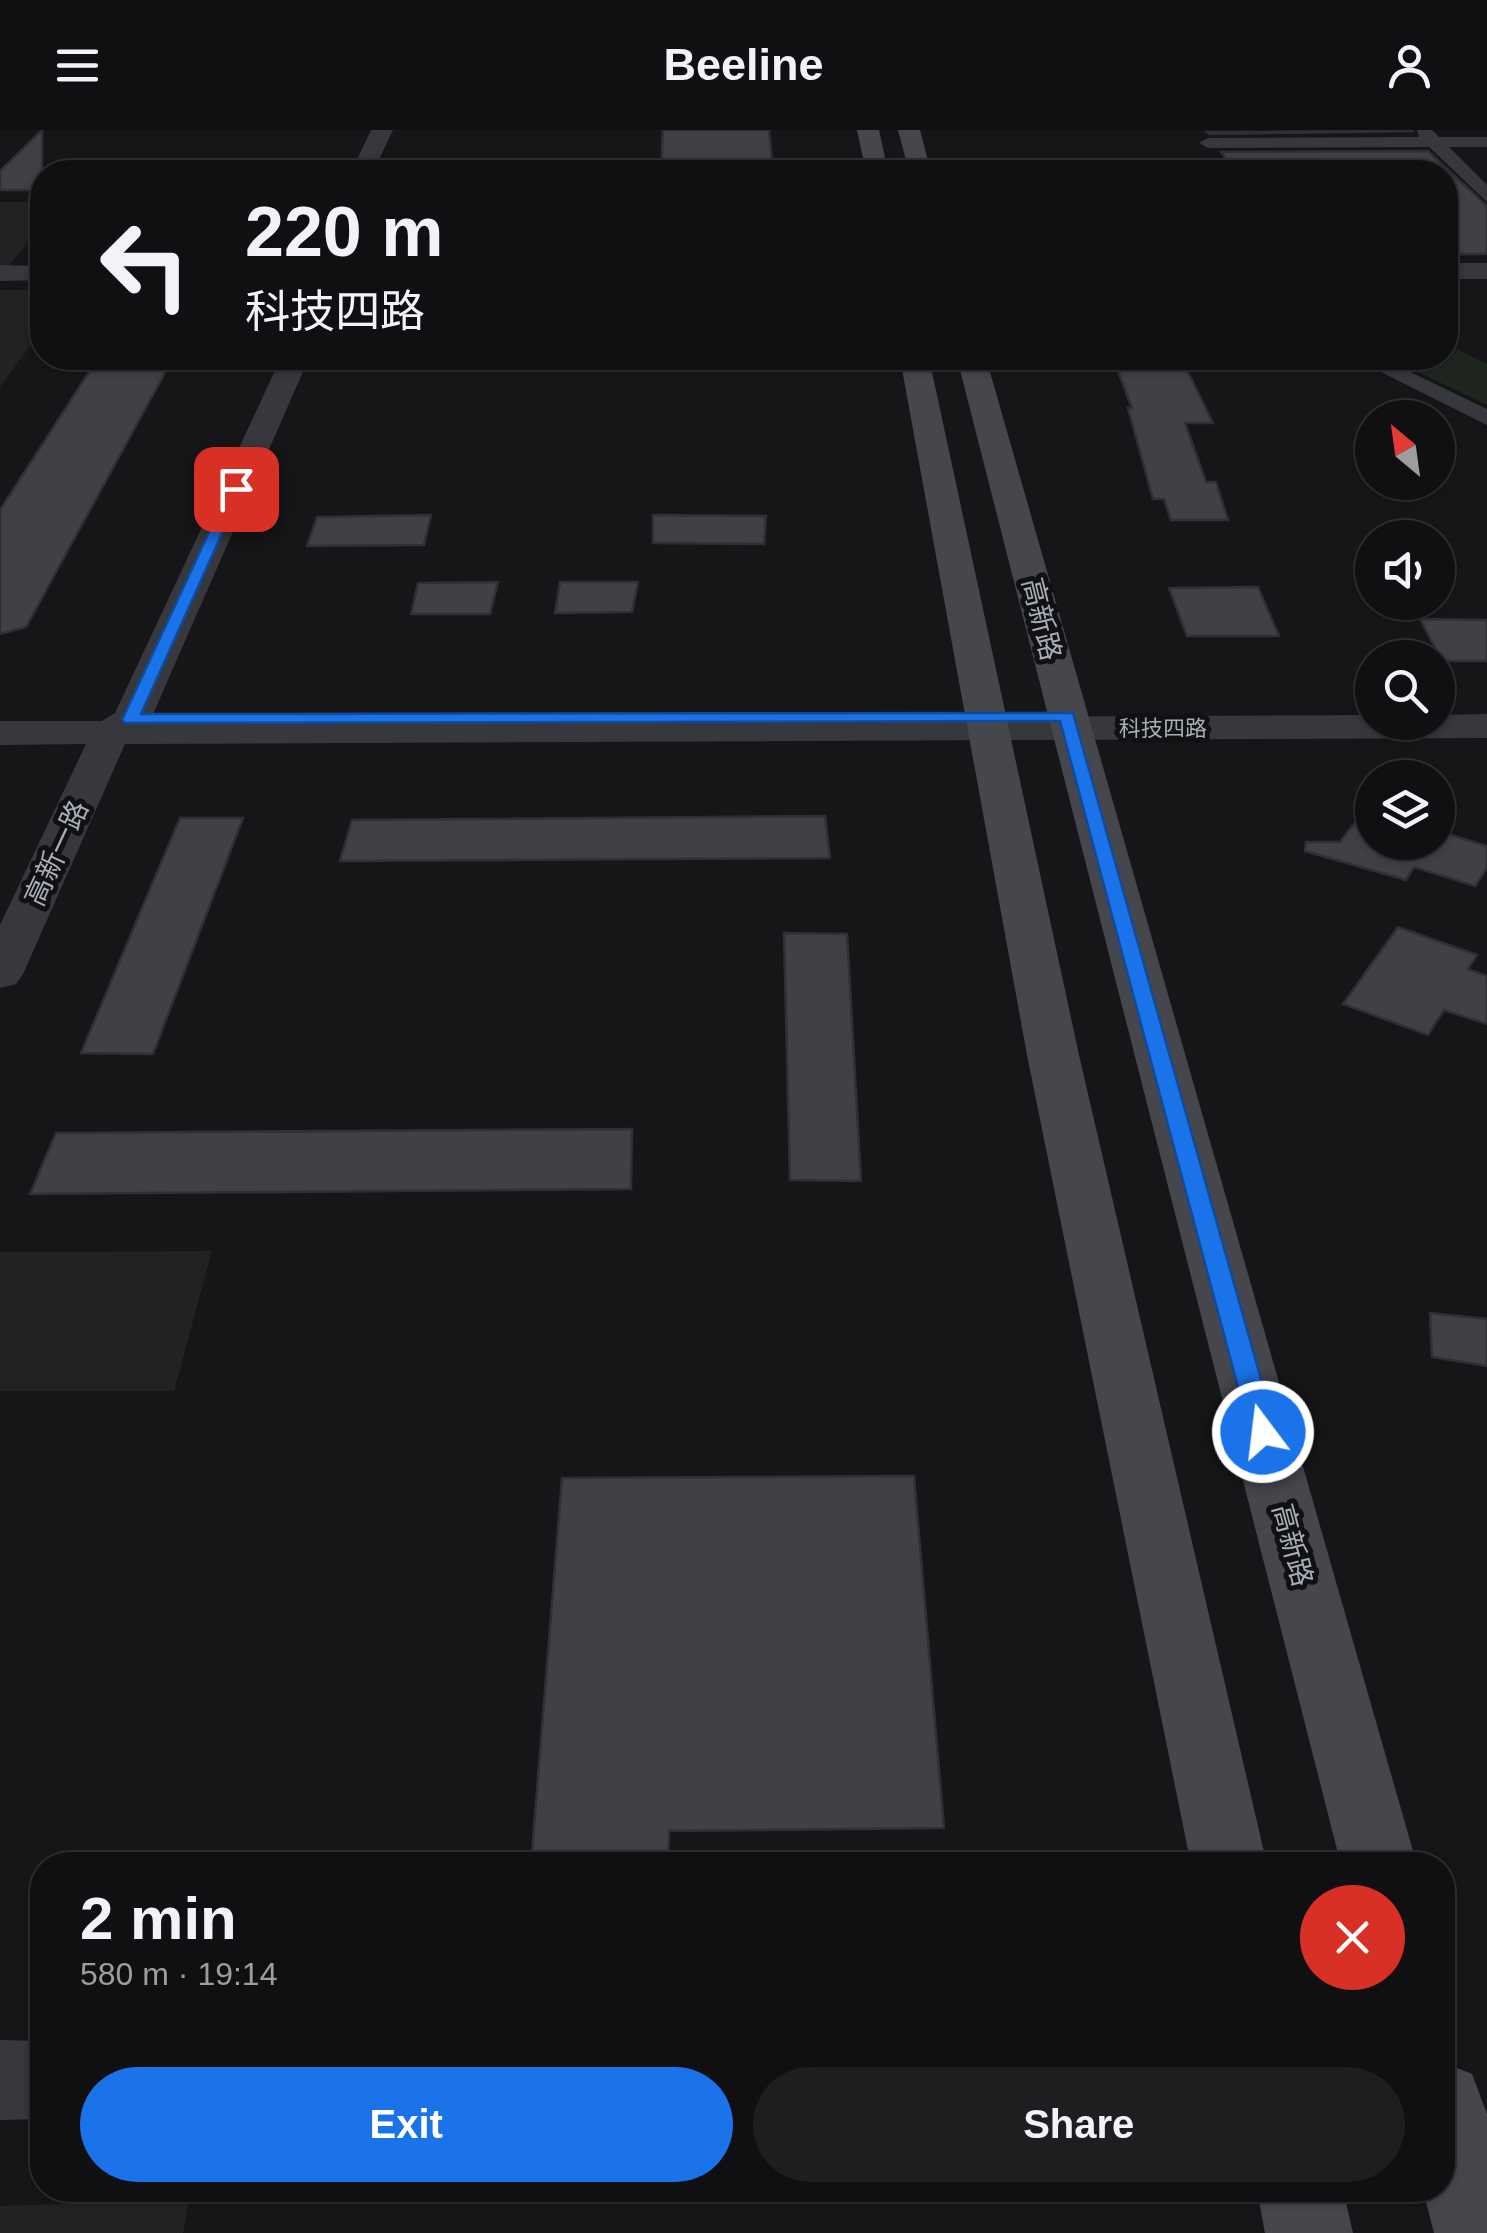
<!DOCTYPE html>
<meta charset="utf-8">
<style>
:root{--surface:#101012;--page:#1e1e20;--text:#f1f3f6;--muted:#9c9d9f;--line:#303032;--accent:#1a73e8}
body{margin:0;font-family:Arial,"Noto Sans SC",sans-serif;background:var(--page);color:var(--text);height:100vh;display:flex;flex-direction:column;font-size:38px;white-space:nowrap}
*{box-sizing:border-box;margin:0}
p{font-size:32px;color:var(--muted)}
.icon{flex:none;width:55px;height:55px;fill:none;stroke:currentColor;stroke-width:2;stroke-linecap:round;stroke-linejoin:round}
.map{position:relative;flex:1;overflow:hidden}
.sheet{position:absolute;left:30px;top:1722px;width:1425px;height:350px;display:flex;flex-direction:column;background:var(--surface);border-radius:40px;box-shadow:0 2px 8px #0004,0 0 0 2px var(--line)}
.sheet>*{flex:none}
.top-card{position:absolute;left:30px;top:30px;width:1428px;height:210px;border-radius:40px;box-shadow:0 2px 8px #0004,0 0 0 2px var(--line);background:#101012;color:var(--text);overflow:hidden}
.needle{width:65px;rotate:331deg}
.buttons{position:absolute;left:1355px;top:270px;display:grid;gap:20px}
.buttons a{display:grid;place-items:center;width:100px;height:100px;border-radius:50%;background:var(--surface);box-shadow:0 2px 8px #0004,0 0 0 2px var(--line);font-size:50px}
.pin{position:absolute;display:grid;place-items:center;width:85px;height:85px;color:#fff;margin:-42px;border-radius:20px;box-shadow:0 5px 15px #0006}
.me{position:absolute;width:110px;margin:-55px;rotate:345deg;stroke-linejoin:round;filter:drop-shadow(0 0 8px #0008)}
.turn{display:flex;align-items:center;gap:35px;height:210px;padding:0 50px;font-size:45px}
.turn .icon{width:130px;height:130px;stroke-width:2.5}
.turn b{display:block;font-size:70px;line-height:85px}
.round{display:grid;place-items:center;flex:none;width:105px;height:105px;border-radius:52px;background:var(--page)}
.headline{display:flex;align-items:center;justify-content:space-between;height:170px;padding:0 50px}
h1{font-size:60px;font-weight:700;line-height:75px}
.action{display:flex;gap:20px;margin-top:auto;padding:20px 50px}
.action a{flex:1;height:115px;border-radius:60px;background:var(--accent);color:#fff;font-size:40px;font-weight:700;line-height:115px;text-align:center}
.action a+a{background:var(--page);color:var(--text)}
header{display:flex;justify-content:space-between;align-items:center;height:130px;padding:0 50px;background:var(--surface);font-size:45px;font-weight:700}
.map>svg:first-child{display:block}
.built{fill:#222225}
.green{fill:#1e261f}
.building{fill:#404145;stroke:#303034;stroke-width:2.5}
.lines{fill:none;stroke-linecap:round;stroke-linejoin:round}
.minor{fill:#37383d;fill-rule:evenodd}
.tertiary{fill:#37383d;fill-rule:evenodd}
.secondary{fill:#45474d;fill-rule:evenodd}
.route{fill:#1a73e8;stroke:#114b97;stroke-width:2.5}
.labels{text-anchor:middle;stroke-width:10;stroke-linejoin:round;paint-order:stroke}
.far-street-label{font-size:22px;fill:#a8adb8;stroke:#111113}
.street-label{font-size:28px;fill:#a8adb8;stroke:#111113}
</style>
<header><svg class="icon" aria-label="menu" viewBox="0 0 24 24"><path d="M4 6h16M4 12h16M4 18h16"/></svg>Beeline<svg class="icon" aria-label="person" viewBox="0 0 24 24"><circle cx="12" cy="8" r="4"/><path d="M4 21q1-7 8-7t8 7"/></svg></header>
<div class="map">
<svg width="1487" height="2103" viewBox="0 0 1487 2103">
<rect width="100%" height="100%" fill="#161618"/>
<g class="built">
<polygon points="0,72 42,72 42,94 0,147"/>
<polygon points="0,160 42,160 42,199 0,257"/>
<polygon points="212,1121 174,1261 0,1261 0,1122"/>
<polygon points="189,2070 183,2103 0,2103 0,2076"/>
</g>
<polygon class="green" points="1445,214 1487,234 1487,275 1389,228 1445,228"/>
<g class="building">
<polygon points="42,0 42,60 0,60 0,41"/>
<polygon points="663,0 769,0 773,42 661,42"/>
<polygon points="1414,1 1209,4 1207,2"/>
<polygon points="1428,21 1444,36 1231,36 1221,22"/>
<polygon points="1445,37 1487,76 1487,124 1445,124"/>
<polygon points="98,228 173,228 26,497 0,504 0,380"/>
<polygon points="1113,228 1181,228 1213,293 1185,293 1206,352 1216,352 1228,390 1171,390 1164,369 1153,369 1128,278 1132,278"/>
<polygon points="431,385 424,415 307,416 317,387"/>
<polygon points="653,385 766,386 764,414 653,413"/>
<polygon points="498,452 490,484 411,484 418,453"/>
<polygon points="560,452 638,452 632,482 555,483"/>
<polygon points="1258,457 1279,506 1187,506 1169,458"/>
<polygon points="1420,489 1487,490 1487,531 1442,531"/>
<polygon points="1372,670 1372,712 1438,712 1438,701 1487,716 1487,738 1475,756 1414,737 1406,750 1305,721 1306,712 1340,712"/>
<polygon points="825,686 830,728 340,731 352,690"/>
<polygon points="180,688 243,688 153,924 81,923"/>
<polygon points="1398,797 1477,825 1468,839 1487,846 1487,894 1444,880 1428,905 1343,874"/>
<polygon points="784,803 847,804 861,1051 790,1050"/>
<polygon points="632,999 631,1059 30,1064 56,1003"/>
<polygon points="1430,1183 1487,1189 1487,1236 1432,1227"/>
<polygon points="914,1346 944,1698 669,1701 668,1735 531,1735 562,1348"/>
</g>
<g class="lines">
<g class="minor">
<polygon points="1417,0 1432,0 1439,7 1487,7 1487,17 1449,17 1487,55 1487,72 1429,17 1208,18 1199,13 1208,8 1419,7"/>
<polygon points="1353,228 1381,228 1487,279 1487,295"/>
</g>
<g class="tertiary">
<polygon points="371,0 393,0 373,42 351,42"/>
<rect x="1445" y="133" width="42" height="16"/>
<polygon points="0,135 42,136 42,150 0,151"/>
<polygon points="281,228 309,228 150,591 1372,585 1372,592 1438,592 1438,585 1487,584 1487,608 125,614 23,844 16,854 0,858 0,795 86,614 0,615 0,591 102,591 115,583"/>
<polygon points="0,1910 42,1911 42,1989 0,1990"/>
</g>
<g class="secondary">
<polygon points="857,0 879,0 888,42 866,42"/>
<polygon points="898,0 920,0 931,42 909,42"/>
<polygon points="900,228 929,228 1079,925 1267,1735 1191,1735 1027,925"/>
<polygon points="957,228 986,228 1417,1735 1341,1735"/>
<polygon points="1442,1932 1472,1944 1487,1984 1487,2103 1434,2103 1423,2060 1442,2060"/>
<polygon points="1257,2060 1343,2060 1353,2103 1265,2103"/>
</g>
</g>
<polygon class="route" points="236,355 242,359 141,584 1073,583 1276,1302 1272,1309 1263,1312 1250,1302 1060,591 125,593 122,590 229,359"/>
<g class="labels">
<g class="far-street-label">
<text x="1163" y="606">科技四路</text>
</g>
<g class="street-label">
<text transform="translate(1042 489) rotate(76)" y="10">高新路</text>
<text transform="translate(56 723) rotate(-65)" y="10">高新一路</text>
<text transform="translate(1293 1415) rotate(75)" y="10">高新路</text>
</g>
</g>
</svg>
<div class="buttons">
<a><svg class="needle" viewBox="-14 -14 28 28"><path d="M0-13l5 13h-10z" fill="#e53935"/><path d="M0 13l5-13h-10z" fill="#9c9d9f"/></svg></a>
<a><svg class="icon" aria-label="sound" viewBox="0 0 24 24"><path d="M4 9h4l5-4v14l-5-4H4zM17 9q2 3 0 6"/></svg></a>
<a><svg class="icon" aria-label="search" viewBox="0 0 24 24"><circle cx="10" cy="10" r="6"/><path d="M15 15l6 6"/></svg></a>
<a><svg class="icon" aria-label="layers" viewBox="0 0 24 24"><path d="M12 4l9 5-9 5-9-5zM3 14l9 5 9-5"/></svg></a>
</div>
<div class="pin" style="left:236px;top:359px;background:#d93025"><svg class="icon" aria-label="arrive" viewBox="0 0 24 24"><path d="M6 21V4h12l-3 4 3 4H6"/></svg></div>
<svg class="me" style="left:1263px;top:1302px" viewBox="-20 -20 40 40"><circle r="17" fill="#1a73e8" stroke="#fff" stroke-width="3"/><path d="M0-11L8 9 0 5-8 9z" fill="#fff"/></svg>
<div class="top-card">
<div class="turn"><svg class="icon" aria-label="left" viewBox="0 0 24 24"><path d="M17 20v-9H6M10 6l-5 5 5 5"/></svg><div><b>220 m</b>科技四路</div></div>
</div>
<section class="sheet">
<div class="headline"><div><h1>2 min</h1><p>580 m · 19:14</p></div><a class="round" style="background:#d93025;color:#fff"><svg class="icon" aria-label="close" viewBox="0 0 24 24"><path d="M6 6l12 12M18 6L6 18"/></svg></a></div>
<div class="action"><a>Exit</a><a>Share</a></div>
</section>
</div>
